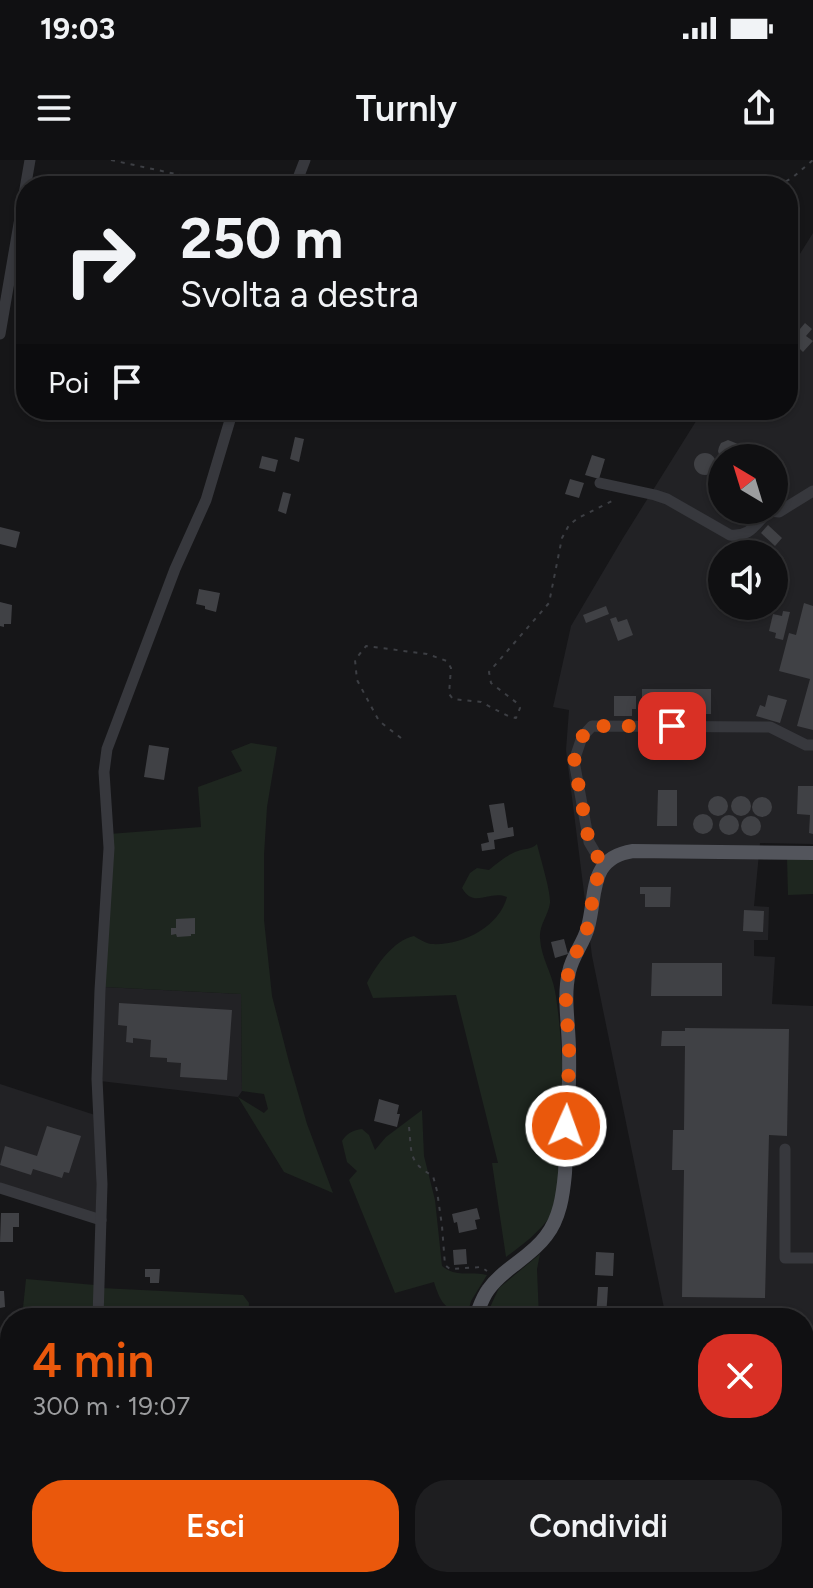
<!DOCTYPE html>
<html lang="it">
<meta charset="utf-8">
<style>
:root{--surface:#101012;--page:#1e1e20;--text:#f1f3f6;--muted:#9c9d9f;--line:#303032;--accent:#ea580c}
body{margin:0;font-family:Figtree,sans-serif;background:var(--page);color:var(--text);height:100vh;display:flex;flex-direction:column;font-size:30px;white-space:nowrap}
*{box-sizing:border-box;margin:0}
p{font-size:26px;color:var(--muted)}
.icon{flex:none;width:44px;height:44px;fill:none;stroke:currentColor;stroke-width:2;stroke-linecap:round;stroke-linejoin:round}
.map{position:relative;flex:1;overflow:hidden}
.panel{position:absolute;left:0px;top:1148px;width:814px;height:280px;display:flex;flex-direction:column;background:var(--surface);border-radius:32px 32px 0 0;box-shadow:0 2px 6px #0004,0 0 0 2px var(--line)}
.panel>*{flex:none}
.banner{position:absolute;left:16px;top:16px;width:782px;height:244px;border-radius:32px;box-shadow:0 2px 6px #0004,0 0 0 2px var(--line);background:#101012;color:var(--text);overflow:hidden}
.needle{width:52px;rotate:322deg}
.tools{position:absolute;left:708px;top:284px;display:grid;gap:16px}
.tools a{display:grid;place-items:center;width:80px;height:80px;border-radius:50%;background:var(--surface);box-shadow:0 2px 6px #0004,0 0 0 2px var(--line);font-size:40px}
.pin{position:absolute;display:grid;place-items:center;width:68px;height:68px;color:#fff;margin:-34px;border-radius:16px;box-shadow:0 4px 12px #0006}
.me{position:absolute;width:88px;margin:-44px;rotate:2deg;stroke-linejoin:round;filter:drop-shadow(0 0 6px #0008)}
.turn{display:flex;align-items:center;gap:28px;height:168px;padding:0 32px;font-size:36px}
.turn .icon{width:104px;height:104px;stroke-width:2.5}
.turn b{display:block;font-size:56px;line-height:68px}
.then{display:flex;align-items:center;height:76px;padding:0 32px;background:#0003;gap:16px;font-size:30px}
.round{display:grid;place-items:center;flex:none;width:84px;height:84px;border-radius:32px;background:var(--page)}
.headline{display:flex;align-items:center;justify-content:space-between;height:136px;padding:0 32px}
h1{font-size:48px;font-weight:600;line-height:60px;color:var(--accent)}
.button{display:flex;gap:16px;margin-top:auto;padding:16px 32px}
.button a{flex:1;height:92px;border-radius:32px;background:var(--accent);color:#fff;font-size:32px;font-weight:600;line-height:92px;text-align:center}
.button a+a{background:var(--page);color:var(--text)}
.status{display:flex;justify-content:space-between;align-items:center;height:56px;padding:0 40px;background:var(--surface);direction:ltr}
.status svg{height:22px;fill:currentColor}
header{display:flex;justify-content:space-between;align-items:center;height:104px;padding:0 32px;background:var(--surface);font-size:36px;font-weight:600}
.map>svg:first-child{display:block}
.built{fill:#222225;fill-rule:evenodd}
.green{fill:#1e261f}
.building{fill:#404145}
.lines{fill:none;stroke-linecap:round;stroke-linejoin:round}
.path{stroke:#3d3f44;stroke-width:2;stroke-dasharray:4 6;stroke-linecap:butt}
.minor{stroke:#37383d;stroke-width:11}
.major{stroke:#53555c;stroke-width:14}
.highway{stroke:#63666e;stroke-width:16}
.route{stroke:#ea580c;stroke-width:14;stroke-dasharray:0 25.2}
</style>
<div class="status"><b>19:03</b><svg viewBox="0 0 49 12"><path d="M0 12V9h3v3zM5 12V6h3v6zM10 12V3h3v9zM15 12V0h3v12zM26 1h20v11H26zM47 4h2v5h-2z"/></svg></div>
<header><svg class="icon" aria-label="menu" viewBox="0 0 24 24"><path d="M4 6h16M4 12h16M4 18h16"/></svg>Turnly<svg class="icon" aria-label="share" viewBox="0 0 24 24"><path d="M12 15V3M7 8l5-5 5 5M5 13v7h14v-7"/></svg></header>
<div class="map">
<svg width="813" height="1428" viewBox="0 0 813 1428">
<rect width="100%" height="100%" fill="#161618"/>
<g class="built">
<path d="M813,73V684L760,683L754,746L769,747L768,780H754V796L775,797L772,844L813,846V1428H720L718,1418H804V1158H666L592,796L566,590L569,550L553,547L571,466L623,378L703,250H788V113ZM722,298H774V350H722ZM722,394H774V446H722Z"/>
<polygon points="104,827 241,834 242,931 238,937 100,921"/>
<polygon points="0,924 98,956 96,1062 0,1033"/>
</g>
<g class="green">
<polygon points="251,583 277,587 267,647 264,695 264,760 272,836 289,902 307,964 333,1033 284,1012 238,937 264,953 268,949 264,934 242,931 241,834 104,827 109,674 201,667 198,627 242,611 231,591"/>
<path d="M537,684C540,697 551,732 550,743C548,756 539,765 540,778C541,798 552,813 555,831C563,872 571,1023 551,1055C539,1073 522,1085 506,1097L492,1003H498L456,835L373,838L367,823C376,805 394,780 414,776C419,779 425,783 431,784C462,786 499,767 507,737C488,730 474,749 462,728L470,713L477,708L489,710C497,703 508,694 518,691C526,688 530,690 537,684Z"/>
<polygon points="787,697 813,698 813,734 788,735"/>
<path d="M422,950L424,996L435,1040L442,1106C456,1118 471,1111 487,1115L471,1141L467,1156C444,1148 441,1144 434,1122L395,1133L349,1020L357,1011L347,1002L342,981C347,973 353,970 362,969L369,975L375,990L386,977Z"/>
<polygon points="540,1094 537,1109 539,1158 485,1158 499,1128"/>
<polygon points="26,1119 95,1125 96,1158 22,1158"/>
<polygon points="101,1128 243,1135 249,1143 248,1158 103,1158"/>
<polygon points="0,1222 10,1230 10,1265 0,1264"/>
<polygon points="141,1418 190,1418 173,1428 123,1428"/>
<polygon points="389,1418 435,1418 441,1428 387,1428"/>
<polygon points="480,1418 537,1418 526,1428 479,1428"/>
</g>
<g class="building">
<polygon points="805,163 812,169 806,176 813,181 803,192 797,186 790,195 788,193 788,183"/>
<polygon points="274,250 291,250 289,259 273,254"/>
<polygon points="295,277 304,279 299,302 290,299"/>
<polygon points="728,280 738,284 741,291 738,298 720,298 718,291 719,287 721,283"/>
<circle cx="705" cy="304" r="11"/>
<polygon points="592,295 605,299 599,319 585,315"/>
<polygon points="262,296 278,300 275,312 259,308"/>
<polygon points="570,319 584,323 579,338 565,334"/>
<polygon points="283,332 291,334 286,354 278,351"/>
<polygon points="768,365 782,378 775,386 761,373"/>
<polygon points="0,367 20,372 16,388 0,384"/>
<polygon points="199,429 220,433 216,452 205,449 205,446 196,444"/>
<polygon points="0,442 12,445 11,464 4,464 4,467 0,466"/>
<polygon points="804,443 813,446 813,570 797,566 810,519 779,511 789,473 796,475"/>
<polygon points="606,446 609,454 586,463 583,455"/>
<polygon points="783,451 790,452 783,480 775,478 776,473 769,471 773,454 782,456"/>
<polygon points="616,457 618,462 627,459 633,475 618,481 610,459"/>
<rect x="642" y="529" width="69" height="25"/>
<polygon points="768,535 787,540 780,563 756,556 760,545 765,547"/>
<polygon points="614,536 636,536 636,549 632,549 632,556 614,556"/>
<polygon points="149,585 169,588 164,620 144,617"/>
<polygon points="798,626 813,626 813,674 809,673 810,655 797,654"/>
<polygon points="658,630 677,630 677,666 657,666"/>
<circle cx="718" cy="646" r="10"/>
<circle cx="741" cy="646" r="10"/>
<circle cx="762" cy="647" r="10"/>
<polygon points="504,643 508,668 513,667 514,676 494,680 495,689 482,691 481,684 489,682 487,673 494,672 489,645"/>
<circle cx="703" cy="664" r="10"/>
<circle cx="729" cy="665" r="10"/>
<circle cx="751" cy="666" r="10"/>
<polygon points="640,727 671,727 670,747 645,747 645,734 640,734"/>
<polygon points="744,750 764,751 763,772 743,771"/>
<polygon points="195,758 195,774 191,774 191,776 177,777 176,774 171,775 171,768 176,768 176,759"/>
<polygon points="564,779 568,794 555,798 551,782"/>
<polygon points="652,803 722,803 722,836 651,836"/>
<polygon points="119,843 232,850 227,920 180,917 181,903 167,902 167,898 150,897 151,880 133,878 133,883 126,882 127,866 118,865"/>
<polygon points="685,868 789,869 787,976 769,975 765,1138 682,1137 684,1010 672,1010 673,970 684,970 685,886 661,886 662,871 685,871"/>
<polygon points="379,939 399,945 397,954 400,954 397,967 374,961"/>
<polygon points="47,966 81,976 69,1013 64,1012 62,1018 33,1009 31,1015 0,1005 5,986 37,996"/>
<polygon points="477,1048 480,1059 475,1060 477,1069 459,1073 457,1062 454,1063 452,1054"/>
<polygon points="1,1053 19,1053 19,1067 13,1067 13,1082 0,1082"/>
<polygon points="466,1089 467,1104 454,1105 453,1090"/>
<polygon points="596,1092 614,1093 613,1116 595,1115"/>
<polygon points="145,1109 160,1109 159,1123 150,1123 150,1117 145,1117"/>
<polygon points="598,1127 608,1127 606,1158 596,1158"/>
<polygon points="0,1131 4,1131 5,1147 0,1148"/>
<polygon points="718,1152 729,1152 728,1158 718,1158"/>
<polygon points="813,1226 813,1372 804,1374 804,1228"/>
<polygon points="813,1392 813,1428 744,1428 742,1418 804,1418 804,1394"/>
</g>
<g class="lines">
<g class="path">
<polyline points="111,0 231,26"/>
<polyline points="777,26 792,18 813,0"/>
<polyline points="15,151 26,153"/>
<polyline points="401,578 379,561 357,520 355,500 366,486 427,494 447,501 451,508 449,534 453,539 481,542 508,556 516,558 520,548 517,543 491,523 489,512 549,443 562,378 569,365 578,358 616,339"/>
<path d="M409,967C412,994 408,1002 433,1016L437,1031L442,1066L445,1105L450,1109L481,1107L487,1111"/>
</g>
<g class="minor">
<polyline points="295,26 305,0"/>
<polyline points="0,174 30,0"/>
<path d="M600,323L655,335L667,339L730,375C751,377 755,364 769,351L779,352L813,331"/>
<polyline points="603,706 589,682 574,601 582,577 592,566 770,567 806,585 813,585"/>
<polyline points="785,989 785,1098 813,1098"/>
<polyline points="0,1028 101,1060"/>
<polyline points="98,1158 102,1024 97,919 100,830 109,688 104,612 107,589 175,409 206,340 233,250"/>
<polyline points="804,1200 813,1201"/>
<polyline points="0,1210 10,1204"/>
<polyline points="351,1418 353,1428"/>
<polyline points="197,1428 208,1418"/>
</g>
<g class="major">
<path d="M475,1158C479,1149 482,1138 488,1130C503,1108 530,1098 546,1076C560,1058 563,1035 565,1013C567,973 570,931 569,891C569,865 563,837 569,812C572,796 584,783 588,767C597,734 588,698 633,691L813,693"/>
<polyline points="467,1428 467,1418"/>
</g>
<g class="highway">
<polyline points="441,1418 448,1428"/>
<polyline points="250,1424 270,1418"/>
<polyline points="233,1428 235,1427"/>
<polyline points="295,1428 331,1418"/>
</g>
</g>
<g class="lines">
<path class="route" d="M566,966C567,941 569,916 569,891C569,866 562,836 569,811C573,795 584,782 588,765C593,745 592,724 603,706L589,682L574,601L582,577L592,566H672"/>
</g>
</svg>
<div class="tools">
<a><svg class="needle" viewBox="-14 -14 28 28"><path d="M0-13l5 13h-10z" fill="#e53935"/><path d="M0 13l5-13h-10z" fill="#9c9d9f"/></svg></a>
<a><svg class="icon" aria-label="sound" viewBox="0 0 24 24"><path d="M4 9h4l5-4v14l-5-4H4zM17 9q2 3 0 6"/></svg></a>
</div>
<div class="pin" style="left:672px;top:566px;background:#d93025"><svg class="icon" aria-label="arrive" viewBox="0 0 24 24"><path d="M6 21V4h12l-3 4 3 4H6"/></svg></div>
<svg class="me" style="left:566px;top:966px" viewBox="-20 -20 40 40"><circle r="17" fill="#ea580c" stroke="#fff" stroke-width="3"/><path d="M0-11L8 9 0 5-8 9z" fill="#fff"/></svg>
<div class="banner">
<div class="turn"><svg class="icon" aria-label="right" viewBox="0 0 24 24"><path d="M7 20v-9h11M14 6l5 5-5 5"/></svg><div><b>250 m</b>Svolta a destra</div></div>
<div class="then">Poi<svg class="icon" aria-label="arrive" viewBox="0 0 24 24"><path d="M6 21V4h12l-3 4 3 4H6"/></svg></div>
</div>
<section class="panel">
<div class="headline"><div><h1>4 min</h1><p>300 m · 19:07</p></div><a class="round" style="background:#d93025;color:#fff"><svg class="icon" aria-label="close" viewBox="0 0 24 24"><path d="M6 6l12 12M18 6L6 18"/></svg></a></div>
<div class="button"><a>Esci</a><a>Condividi</a></div>
</section>
</div>
